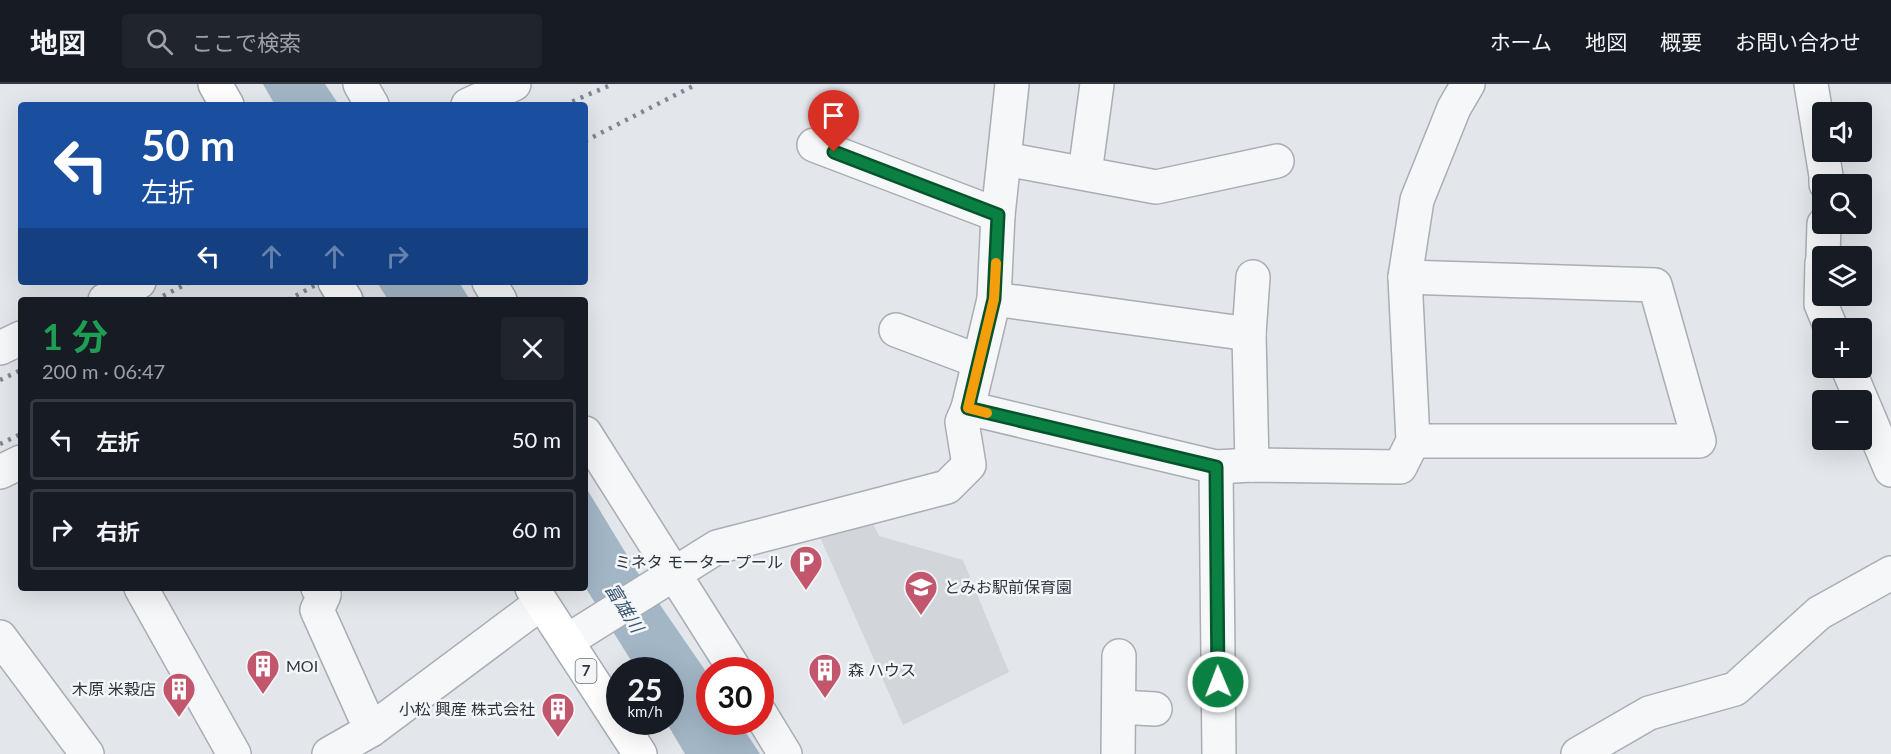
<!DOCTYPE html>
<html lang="ja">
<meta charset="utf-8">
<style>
:root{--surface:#171b24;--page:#20242c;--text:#f1f3f6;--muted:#9ea1a6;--line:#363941}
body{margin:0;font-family:Lato,"Noto Sans JP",sans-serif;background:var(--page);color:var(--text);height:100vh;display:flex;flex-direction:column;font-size:22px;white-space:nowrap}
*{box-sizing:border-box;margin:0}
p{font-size:20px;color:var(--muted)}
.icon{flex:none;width:33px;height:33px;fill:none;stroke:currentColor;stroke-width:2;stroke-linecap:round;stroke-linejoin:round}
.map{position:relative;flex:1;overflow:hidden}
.panel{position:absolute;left:18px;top:213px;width:570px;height:294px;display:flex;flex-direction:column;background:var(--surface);border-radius:6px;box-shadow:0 6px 24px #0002}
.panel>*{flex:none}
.guide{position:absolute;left:18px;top:18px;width:570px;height:183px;border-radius:6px;box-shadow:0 6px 24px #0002;background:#1a4fa0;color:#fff;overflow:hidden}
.fabs{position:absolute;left:1812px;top:18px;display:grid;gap:12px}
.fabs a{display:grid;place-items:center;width:60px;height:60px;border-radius:6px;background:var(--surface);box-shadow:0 6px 24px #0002;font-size:30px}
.speed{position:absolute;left:606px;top:573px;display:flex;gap:12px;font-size:30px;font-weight:700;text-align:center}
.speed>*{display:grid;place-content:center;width:78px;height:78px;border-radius:50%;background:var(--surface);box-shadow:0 6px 24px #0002;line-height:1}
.speed small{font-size:15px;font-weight:400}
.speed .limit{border:9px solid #d22;background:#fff;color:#111}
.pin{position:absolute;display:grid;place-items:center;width:51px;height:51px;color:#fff;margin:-62px -26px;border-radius:50% 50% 50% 0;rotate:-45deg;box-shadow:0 0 6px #0007}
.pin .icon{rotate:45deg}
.me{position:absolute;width:66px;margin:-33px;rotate:359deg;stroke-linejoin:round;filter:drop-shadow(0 0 4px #0008)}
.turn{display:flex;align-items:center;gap:21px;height:126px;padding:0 24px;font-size:27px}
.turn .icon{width:78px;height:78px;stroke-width:2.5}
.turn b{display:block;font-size:42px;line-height:51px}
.lanes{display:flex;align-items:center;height:57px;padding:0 24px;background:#0003;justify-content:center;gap:30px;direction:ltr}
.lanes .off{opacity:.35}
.round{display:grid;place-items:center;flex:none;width:63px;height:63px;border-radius:6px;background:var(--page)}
.head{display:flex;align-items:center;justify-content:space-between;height:102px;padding:0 24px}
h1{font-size:36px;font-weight:700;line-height:45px;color:#1e9e55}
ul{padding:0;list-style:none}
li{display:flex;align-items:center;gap:18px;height:81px;margin:0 12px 9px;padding:0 12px;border:3px solid var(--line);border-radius:6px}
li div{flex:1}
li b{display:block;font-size:22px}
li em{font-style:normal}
header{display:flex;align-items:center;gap:36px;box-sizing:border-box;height:84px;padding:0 30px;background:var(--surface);border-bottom:2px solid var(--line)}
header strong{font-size:28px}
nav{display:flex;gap:33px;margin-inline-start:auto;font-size:21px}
.search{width:420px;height:54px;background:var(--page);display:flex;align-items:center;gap:15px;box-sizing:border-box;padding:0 21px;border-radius:6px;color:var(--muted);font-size:22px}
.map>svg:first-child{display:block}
.built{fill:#d2d6db}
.water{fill:#a2b6c6}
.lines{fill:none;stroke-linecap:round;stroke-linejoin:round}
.minor-casing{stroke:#a9adb4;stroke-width:36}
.major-casing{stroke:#a4abb4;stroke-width:36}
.minor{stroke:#f6f7f8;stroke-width:33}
.major{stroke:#fff;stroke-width:33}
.rail{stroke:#7e8792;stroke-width:4.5;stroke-dasharray:3 6;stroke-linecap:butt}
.route-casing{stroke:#07532c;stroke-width:15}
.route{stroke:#0b8043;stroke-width:10}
.slow{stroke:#f59e0b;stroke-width:10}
.labels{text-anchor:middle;stroke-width:5;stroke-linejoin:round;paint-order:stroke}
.shield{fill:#f3f5f7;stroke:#686f77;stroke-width:1.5}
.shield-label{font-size:15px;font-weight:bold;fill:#2d3540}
.poi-label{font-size:16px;fill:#2d3540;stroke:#f3f5f7;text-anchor:end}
.water-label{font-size:18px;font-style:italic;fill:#3b5670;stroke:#f3f5f7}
</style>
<header>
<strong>地図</strong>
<div class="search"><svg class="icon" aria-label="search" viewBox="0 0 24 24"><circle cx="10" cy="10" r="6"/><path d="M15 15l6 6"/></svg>ここで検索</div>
<nav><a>ホーム</a><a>地図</a><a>概要</a><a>お問い合わせ</a></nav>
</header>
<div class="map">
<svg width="1891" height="670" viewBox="0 0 1891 670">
<rect width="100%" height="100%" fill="#e3e6ea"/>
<polygon class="built" points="868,430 879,452 963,476 1009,588 903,641 816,444"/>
<g class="water">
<polygon points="263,0 325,0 339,21 275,21"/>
<polygon points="377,198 459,198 470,216 388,216"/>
<polygon points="585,402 636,486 709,592 710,638 739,638 760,670 685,670 666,638 670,638 670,586 637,586 585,503"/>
</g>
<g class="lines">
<defs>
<g id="minor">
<polyline points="360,0 372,21"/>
<polyline points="1811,0 1826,92 1826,100"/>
<polyline points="468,21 514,0"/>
<polyline points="814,61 998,131"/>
<polyline points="1005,75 1156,103 1277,77"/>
<polyline points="1085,89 1097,0"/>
<polyline points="1823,172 1824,140"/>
<polyline points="1822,179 1821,220 1831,244"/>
<polyline points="1405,193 1655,201 1699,357 1413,357"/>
<polyline points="489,198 500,216"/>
<polyline points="994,215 1249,250"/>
<polyline points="105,216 139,198"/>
<polyline points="896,246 978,277"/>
<polyline points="0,264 21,254"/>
<polyline points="1848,284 1891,386"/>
<polyline points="968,324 1216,383 1219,670"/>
<polyline points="585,349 735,586"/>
<polyline points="1252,381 1249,250 1253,193"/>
<polyline points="1216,383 1252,381 1400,383 1413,357 1405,193 1417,116 1454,24 1468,0"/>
<polyline points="0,388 21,378"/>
<polyline points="141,504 234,670"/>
<polyline points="318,504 324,511 317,526 371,646"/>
<polyline points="0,553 87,670"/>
<polyline points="567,557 717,463 947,403 969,381 962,338 968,324 994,215 998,131 1012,0"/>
<polyline points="1119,623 1155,625"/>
<polyline points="760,629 785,670"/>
<polyline points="329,670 371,646 541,519"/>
<polyline points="1118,670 1119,572"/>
<polyline points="1578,670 1649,629 1735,605 1819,529 1891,489"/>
</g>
<g id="major">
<polyline points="215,0 227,21"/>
<polyline points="335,198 346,216"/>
<polyline points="532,504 640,670"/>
</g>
</defs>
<use href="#minor" class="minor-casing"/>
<use href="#major" class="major-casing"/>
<use href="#minor" class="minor"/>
<use href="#major" class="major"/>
<g class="rail">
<polyline points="564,21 613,0"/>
<polyline points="585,57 697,0"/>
<polyline points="155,216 190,198"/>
<polyline points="288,216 321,198"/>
<polyline points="0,296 21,286"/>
<polyline points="0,360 21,350"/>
</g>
</g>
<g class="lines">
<defs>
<polyline id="route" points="834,68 998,131 994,215 968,324 1216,383 1218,598"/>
</defs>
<use href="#route" class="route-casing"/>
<use href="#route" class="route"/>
<polyline class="slow" points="987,329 968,324 994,215 996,179"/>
</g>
<defs>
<symbol id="parking-pin" viewBox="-11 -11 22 30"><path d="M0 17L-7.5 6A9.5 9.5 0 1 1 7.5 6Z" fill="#c1566d" stroke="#f3f5f7"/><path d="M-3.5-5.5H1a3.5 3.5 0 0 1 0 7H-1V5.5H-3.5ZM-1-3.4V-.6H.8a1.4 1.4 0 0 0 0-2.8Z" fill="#fff"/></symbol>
<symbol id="school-pin" viewBox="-11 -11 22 30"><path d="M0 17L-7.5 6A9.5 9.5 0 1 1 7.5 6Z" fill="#c1566d" stroke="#f3f5f7"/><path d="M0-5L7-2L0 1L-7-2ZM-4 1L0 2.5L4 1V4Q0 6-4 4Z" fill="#fff"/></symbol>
<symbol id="building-pin" viewBox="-11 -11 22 30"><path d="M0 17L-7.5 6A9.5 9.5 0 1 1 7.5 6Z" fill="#c1566d" stroke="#f3f5f7"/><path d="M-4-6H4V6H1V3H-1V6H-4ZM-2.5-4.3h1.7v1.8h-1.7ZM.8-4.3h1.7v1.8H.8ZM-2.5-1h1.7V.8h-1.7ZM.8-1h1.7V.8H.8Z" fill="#fff"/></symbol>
</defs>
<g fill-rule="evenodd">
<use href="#parking-pin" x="787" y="459" width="38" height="52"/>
<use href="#school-pin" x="902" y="484" width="38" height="52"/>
<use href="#building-pin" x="244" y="563" width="38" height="52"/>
<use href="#building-pin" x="806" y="567" width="38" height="52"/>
<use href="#building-pin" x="160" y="586" width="38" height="52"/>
<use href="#building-pin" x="539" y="606" width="38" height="52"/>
</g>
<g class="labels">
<rect class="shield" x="575.5" y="575" width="21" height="24" rx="4.5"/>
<g class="shield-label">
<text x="586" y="592">7</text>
</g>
<g class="poi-label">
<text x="783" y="484">ミネタ モーター プール</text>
<text x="944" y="509" text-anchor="start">とみお駅前保育園</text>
<text x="286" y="588" text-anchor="start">MOI</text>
<text x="848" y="592" text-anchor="start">森 ハウス</text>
<text x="156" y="611">木原 米穀店</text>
<text x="535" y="631">小松 興産 株式会社</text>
</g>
<g class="water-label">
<text transform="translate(624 524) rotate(58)" y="6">富雄川</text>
</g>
</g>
</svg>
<div class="fabs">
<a><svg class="icon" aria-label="sound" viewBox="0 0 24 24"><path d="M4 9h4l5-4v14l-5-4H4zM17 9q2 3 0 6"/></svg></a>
<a><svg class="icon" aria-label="search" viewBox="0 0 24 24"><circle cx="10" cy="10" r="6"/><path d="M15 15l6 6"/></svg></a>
<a><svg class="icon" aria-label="layers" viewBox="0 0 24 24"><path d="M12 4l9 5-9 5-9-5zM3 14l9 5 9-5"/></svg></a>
<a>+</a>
<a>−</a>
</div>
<div class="speed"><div>25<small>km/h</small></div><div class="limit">30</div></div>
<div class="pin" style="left:834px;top:68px;background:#d93025"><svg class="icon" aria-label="arrive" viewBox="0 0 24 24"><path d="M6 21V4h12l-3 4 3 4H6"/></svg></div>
<svg class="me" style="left:1218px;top:598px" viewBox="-20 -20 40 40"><circle r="17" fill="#0b8043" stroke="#fff" stroke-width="3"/><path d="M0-11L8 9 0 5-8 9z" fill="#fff"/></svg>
<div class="guide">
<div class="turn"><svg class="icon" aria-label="left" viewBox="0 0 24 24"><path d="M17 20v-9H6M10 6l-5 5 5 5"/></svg><div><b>50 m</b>左折</div></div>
<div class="lanes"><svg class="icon" aria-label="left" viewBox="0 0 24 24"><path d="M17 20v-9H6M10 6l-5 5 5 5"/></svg><svg class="icon off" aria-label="ahead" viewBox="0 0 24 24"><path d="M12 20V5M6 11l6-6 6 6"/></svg><svg class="icon off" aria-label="ahead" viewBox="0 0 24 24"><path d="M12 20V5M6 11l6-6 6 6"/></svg><svg class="icon off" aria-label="right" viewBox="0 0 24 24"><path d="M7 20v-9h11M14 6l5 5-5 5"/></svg></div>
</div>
<section class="panel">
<div class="head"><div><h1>1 分</h1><p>200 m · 06:47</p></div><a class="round"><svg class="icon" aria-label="close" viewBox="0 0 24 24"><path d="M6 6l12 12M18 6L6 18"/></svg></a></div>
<ul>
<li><svg class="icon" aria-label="left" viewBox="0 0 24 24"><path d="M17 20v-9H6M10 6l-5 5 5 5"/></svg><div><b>左折</b></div><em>50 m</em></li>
<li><svg class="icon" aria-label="right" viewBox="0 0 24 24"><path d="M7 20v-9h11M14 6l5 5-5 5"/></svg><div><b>右折</b></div><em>60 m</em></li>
</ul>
</section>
</div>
